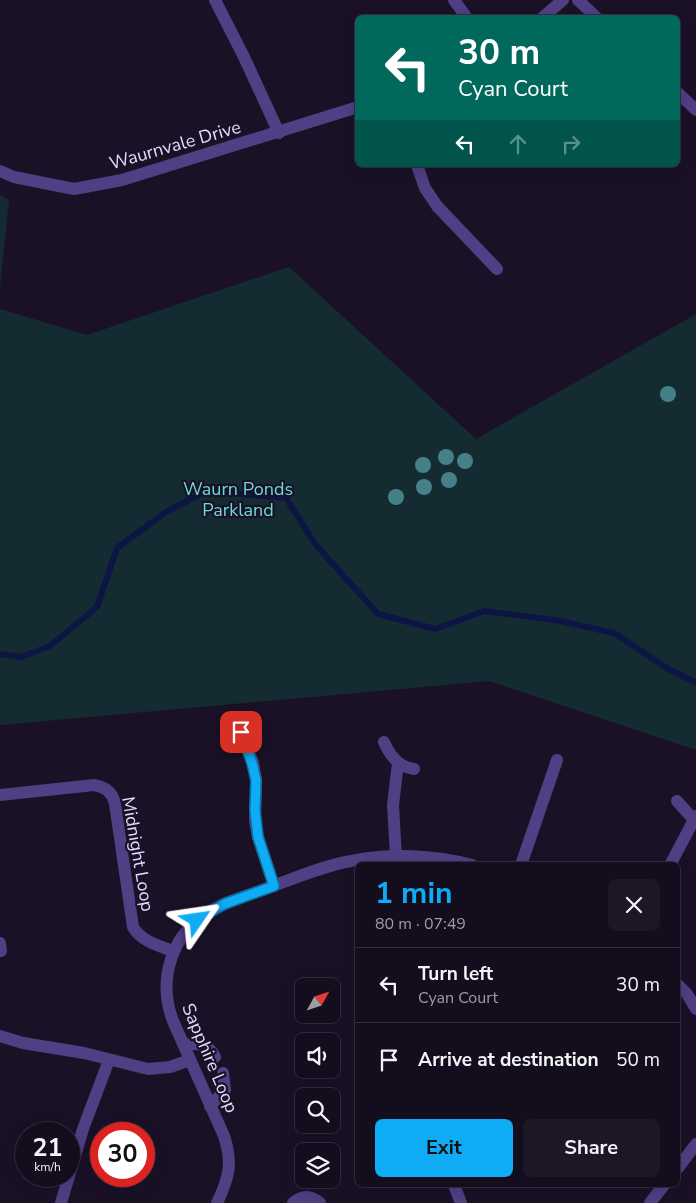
<!DOCTYPE html>
<meta charset="utf-8">
<style>
:root{--surface:#140d1d;--page:#1d1626;--text:#f1f3f6;--muted:#9d9ca4;--line:#332d3b;--accent:#0fabf4}
body{margin:0;font-family:"Nunito Sans",sans-serif;background:var(--page);color:var(--text);height:100vh;display:flex;flex-direction:column;font-size:19px;white-space:nowrap}
*{box-sizing:border-box;margin:0}
p{font-size:16px;color:var(--muted)}
.icon{flex:none;width:28px;height:28px;fill:none;stroke:currentColor;stroke-width:2;stroke-linecap:round;stroke-linejoin:round}
.map{position:relative;flex:1;overflow:hidden}
.details{position:absolute;left:355px;top:862px;width:325px;height:325px;display:flex;flex-direction:column;background:var(--surface);border-radius:8px;box-shadow:0 5px 20px #0002,0 0 0 1px var(--line)}
.details>*{flex:none}
.top-card{position:absolute;left:355px;top:15px;width:325px;height:152px;border-radius:8px;box-shadow:0 5px 20px #0002,0 0 0 1px var(--line);background:#00695c;color:#fff;overflow:hidden}
.needle{width:32px;rotate:50deg}
.fabs{position:absolute;left:295px;top:978px;display:grid;gap:10px}
.fabs a{display:grid;place-items:center;width:45px;height:45px;border-radius:8px;background:var(--surface);box-shadow:0 5px 20px #0002,0 0 0 1px var(--line);font-size:25px}
.speed{position:absolute;left:15px;top:1122px;display:flex;gap:10px;font-size:25px;font-weight:700;text-align:center}
.speed>*{display:grid;place-content:center;width:65px;height:65px;border-radius:50%;background:var(--surface);box-shadow:0 5px 20px #0002,0 0 0 1px var(--line);line-height:1}
.speed small{font-size:12px;font-weight:400}
.speed .limit{border:8px solid #d22;background:#fff;color:#111}
.pin{position:absolute;display:grid;place-items:center;width:42px;height:42px;color:#fff;margin:-21px;border-radius:10px;box-shadow:0 2px 8px #0006}
.me{position:absolute;width:55px;margin:-28px;rotate:58deg;stroke-linejoin:round;filter:drop-shadow(0 0 4px #0008)}
.turn{display:flex;align-items:center;gap:18px;height:105px;padding:0 20px;font-size:22px}
.turn .icon{width:65px;height:65px;stroke-width:2.5}
.turn b{display:block;font-size:35px;line-height:42px}
.lanes{display:flex;align-items:center;height:48px;padding:0 20px;background:#0003;justify-content:center;gap:25px;direction:ltr}
.lanes .off{opacity:.35}
.round{display:grid;place-items:center;flex:none;width:52px;height:52px;border-radius:8px;background:var(--page)}
.overview{display:flex;align-items:center;justify-content:space-between;height:85px;padding:0 20px}
h1{font-size:30px;font-weight:700;line-height:38px;color:var(--accent)}
.primary-button{display:flex;gap:10px;margin-top:auto;padding:10px 20px}
.primary-button a{flex:1;height:58px;border-radius:8px;background:var(--accent);color:#111;font-size:20px;font-weight:700;line-height:58px;text-align:center}
.primary-button a+a{background:var(--page);color:var(--text)}
ul{padding:0;list-style:none}
li{display:flex;align-items:center;gap:15px;height:75px;padding:0 20px;border-top:1px solid var(--line)}
li div{flex:1}
li b{display:block;font-size:19px}
li em{font-style:normal}
.map>svg:first-child{display:block}
.green{fill:#142c31}
.lines{fill:none;stroke-linecap:round;stroke-linejoin:round}
.stream{stroke:#0d1544;stroke-width:6}
.minor{stroke:#503f84;stroke-width:12}
.tree{fill:#458088}
.route-casing{stroke:#0a6f9f;stroke-width:12}
.route{stroke:#0fabf4;stroke-width:9}
.labels{text-anchor:middle;stroke-width:4.5;stroke-linejoin:round;paint-order:stroke}
.street-label{font-size:18px;fill:#e5d9fd;stroke:#1a1127}
.park-label{font-size:18px;fill:#68dbd7;stroke:#1a1127}
</style>
<div class="map">
<svg width="696" height="1203" viewBox="0 0 696 1203">
<rect width="100%" height="100%" fill="#1a1127"/>
<g class="green">
<polygon points="0,195 9,200 0,288"/>
<polygon points="289,267 476,439 696,314 696,750 489,681 0,725 0,309 87,335"/>
</g>
<g class="lines">
<polyline class="stream" points="0,654 21,657 50,646 97,607 117,548 166,512 206,491 286,498 315,544 378,614 435,629 484,611 555,620 614,633 665,667 696,683"/>
<g class="minor">
<polyline points="215,0 244,57 279,133"/>
<polyline points="454,0 467,18"/>
<polyline points="578,0 597,18"/>
<polyline points="542,18 563,0"/>
<polyline points="678,93 696,110"/>
<polyline points="417,165 425,188 437,206 497,269"/>
<polyline points="0,171 14,177 74,189 122,180 358,107"/>
<polyline points="241,732 253,763 256,780 255,821 258,837 274,886"/>
<path d="M384,742C390,756 399,767 414,769"/>
<path d="M0,795L94,785C106,787 113,793 115,804L133,927C141,941 159,946 173,951"/>
<polyline points="677,801 694,820"/>
<polyline points="396,857 393,805 398,763"/>
<polyline points="521,865 557,760"/>
<polyline points="670,865 696,816"/>
<polyline points="0,943 1,951"/>
<polyline points="678,985 687,994 696,1009"/>
<polyline points="0,1036 23,1043 84,1053 148,1069 170,1067 190,1060"/>
<path d="M184,1045C198,1043 208,1043 215,1057"/>
<polyline points="210,1106 225,1090 223,1073"/>
<polyline points="678,1168 696,1144"/>
<polyline points="454,1185 461,1203"/>
<polyline points="61,1203 83,1129 109,1060"/>
<path d="M217,1203C229,1178 233,1163 224,1136L173,1021C157,979 172,932 212,910C228,901 247,896 265,889C293,879 322,866 351,861C389,853 434,855 472,865"/>
<path d="M293,1203C302,1195 311,1195 320,1203"/>
<polyline points="650,1203 664,1185"/>
</g>
</g>
<g class="tree">
<circle cx="668" cy="394" r="8"/>
<circle cx="446" cy="457" r="8"/>
<circle cx="465" cy="461" r="8"/>
<circle cx="423" cy="465" r="8"/>
<circle cx="449" cy="480" r="8"/>
<circle cx="424" cy="487" r="8"/>
<circle cx="396" cy="497" r="8"/>
</g>
<g class="lines">
<defs>
<polyline id="route" points="197,920 224,904 274,886 258,837 255,811 256,780 252,763 241,732"/>
</defs>
<use href="#route" class="route-casing"/>
<use href="#route" class="route"/>
</g>
<g class="labels">
<g class="street-label">
<text transform="translate(175 145) rotate(-16)" y="6">Waurnvale Drive</text>
<text transform="translate(138 854) rotate(80)" y="6">Midnight Loop</text>
<text transform="translate(210 1058) rotate(67)" y="6">Sapphire Loop</text>
</g>
<g class="park-label">
<text x="238" y="495">Waurn Ponds<tspan x="238" dy="21">Parkland</tspan></text>
</g>
</g>
</svg>
<div class="fabs">
<a><svg class="needle" viewBox="-14 -14 28 28"><path d="M0-13l5 13h-10z" fill="#e53935"/><path d="M0 13l5-13h-10z" fill="#9d9ca4"/></svg></a>
<a><svg class="icon" aria-label="sound" viewBox="0 0 24 24"><path d="M4 9h4l5-4v14l-5-4H4zM17 9q2 3 0 6"/></svg></a>
<a><svg class="icon" aria-label="search" viewBox="0 0 24 24"><circle cx="10" cy="10" r="6"/><path d="M15 15l6 6"/></svg></a>
<a><svg class="icon" aria-label="layers" viewBox="0 0 24 24"><path d="M12 4l9 5-9 5-9-5zM3 14l9 5 9-5"/></svg></a>
</div>
<div class="speed"><div>21<small>km/h</small></div><div class="limit">30</div></div>
<div class="pin" style="left:241px;top:732px;background:#d93025"><svg class="icon" aria-label="arrive" viewBox="0 0 24 24"><path d="M6 21V4h12l-3 4 3 4H6"/></svg></div>
<svg class="me" style="left:197px;top:920px" viewBox="-20 -20 40 40"><path d="M0-17L14 15 0 8-14 15z" fill="#0fabf4" stroke="#fff" stroke-width="4"/></svg>
<div class="top-card">
<div class="turn"><svg class="icon" aria-label="left" viewBox="0 0 24 24"><path d="M17 20v-9H6M10 6l-5 5 5 5"/></svg><div><b>30 m</b>Cyan Court</div></div>
<div class="lanes"><svg class="icon" aria-label="left" viewBox="0 0 24 24"><path d="M17 20v-9H6M10 6l-5 5 5 5"/></svg><svg class="icon off" aria-label="ahead" viewBox="0 0 24 24"><path d="M12 20V5M6 11l6-6 6 6"/></svg><svg class="icon off" aria-label="right" viewBox="0 0 24 24"><path d="M7 20v-9h11M14 6l5 5-5 5"/></svg></div>
</div>
<section class="details">
<div class="overview"><div><h1>1 min</h1><p>80 m · 07:49</p></div><a class="round"><svg class="icon" aria-label="close" viewBox="0 0 24 24"><path d="M6 6l12 12M18 6L6 18"/></svg></a></div>
<ul>
<li><svg class="icon" aria-label="left" viewBox="0 0 24 24"><path d="M17 20v-9H6M10 6l-5 5 5 5"/></svg><div><b>Turn left</b><p>Cyan Court</p></div><em>30 m</em></li>
<li><svg class="icon" aria-label="arrive" viewBox="0 0 24 24"><path d="M6 21V4h12l-3 4 3 4H6"/></svg><div><b>Arrive at destination</b></div><em>50 m</em></li>
</ul>
<div class="primary-button"><a>Exit</a><a>Share</a></div>
</section>
</div>
